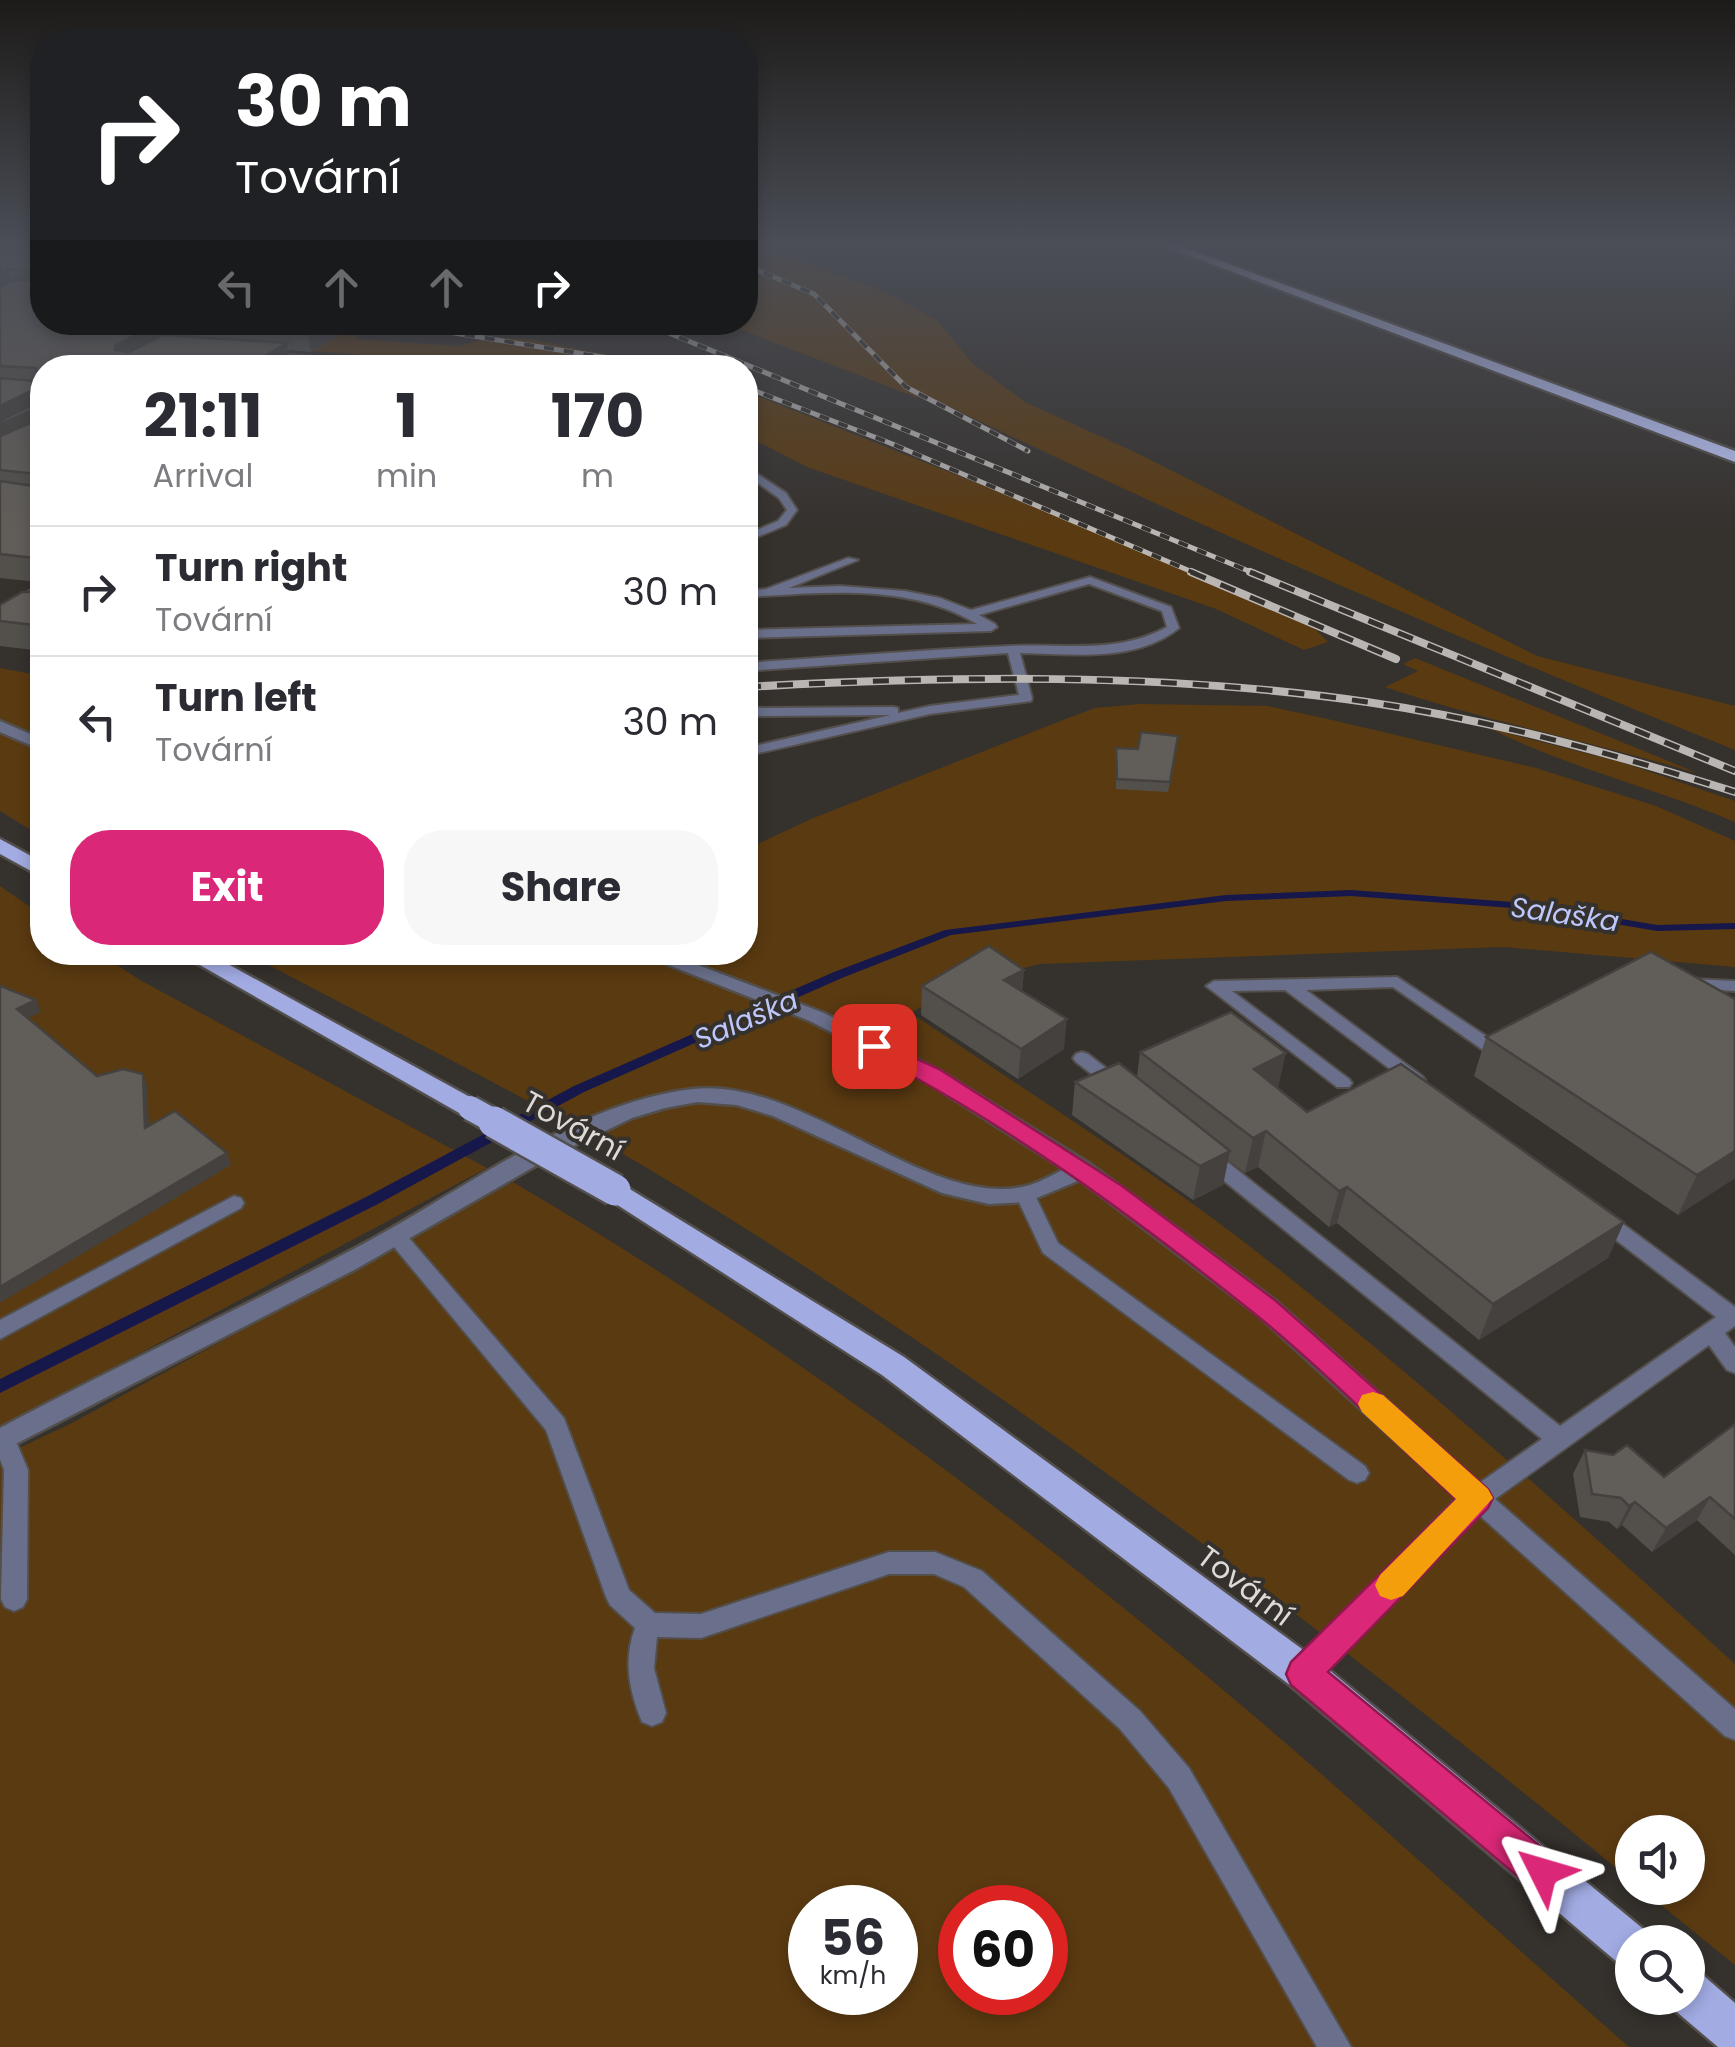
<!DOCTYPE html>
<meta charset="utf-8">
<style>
:root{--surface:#fff;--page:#f7f7f7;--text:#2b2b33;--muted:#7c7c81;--line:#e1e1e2;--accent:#db2777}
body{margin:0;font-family:Poppins,sans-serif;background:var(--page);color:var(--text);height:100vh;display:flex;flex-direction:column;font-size:38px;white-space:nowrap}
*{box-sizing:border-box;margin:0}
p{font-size:32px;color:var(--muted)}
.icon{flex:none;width:55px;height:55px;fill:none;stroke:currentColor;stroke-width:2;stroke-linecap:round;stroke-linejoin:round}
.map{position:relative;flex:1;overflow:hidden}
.panel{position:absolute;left:30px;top:355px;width:728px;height:610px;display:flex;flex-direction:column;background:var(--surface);border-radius:40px;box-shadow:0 5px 15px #0003}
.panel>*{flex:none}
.top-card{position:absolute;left:30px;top:30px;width:728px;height:305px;border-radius:40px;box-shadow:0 5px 15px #0003;background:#202124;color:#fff;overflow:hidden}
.fabs{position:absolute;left:1615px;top:1815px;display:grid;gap:20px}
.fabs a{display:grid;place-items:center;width:90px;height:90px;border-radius:50%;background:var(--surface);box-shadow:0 5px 15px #0003;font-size:50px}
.speed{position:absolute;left:788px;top:1885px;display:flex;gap:20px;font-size:50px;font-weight:700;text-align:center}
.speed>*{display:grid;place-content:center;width:130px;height:130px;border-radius:50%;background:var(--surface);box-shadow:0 5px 15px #0003;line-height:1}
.speed small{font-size:25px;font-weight:400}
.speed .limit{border:15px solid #d22;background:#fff;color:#111}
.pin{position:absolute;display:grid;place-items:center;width:85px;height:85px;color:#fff;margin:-42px;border-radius:20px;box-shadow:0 5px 15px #0006}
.me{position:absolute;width:110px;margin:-55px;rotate:310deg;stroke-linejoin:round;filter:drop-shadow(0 0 8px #0008)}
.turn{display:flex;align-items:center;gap:35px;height:210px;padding:0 40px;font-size:45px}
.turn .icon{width:130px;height:130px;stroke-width:2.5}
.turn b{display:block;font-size:70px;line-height:85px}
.lanes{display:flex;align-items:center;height:95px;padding:0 40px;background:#0003;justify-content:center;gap:50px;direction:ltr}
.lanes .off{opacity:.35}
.eta{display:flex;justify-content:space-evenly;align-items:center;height:170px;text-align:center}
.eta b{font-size:60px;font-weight:700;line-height:70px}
.primary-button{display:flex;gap:20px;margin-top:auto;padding:20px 40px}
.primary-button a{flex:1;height:115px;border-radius:40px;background:var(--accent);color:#fff;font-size:40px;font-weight:700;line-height:115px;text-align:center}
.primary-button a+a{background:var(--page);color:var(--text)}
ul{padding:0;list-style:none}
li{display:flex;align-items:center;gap:30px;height:130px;padding:0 40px;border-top:2px solid var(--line)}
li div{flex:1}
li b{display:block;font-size:38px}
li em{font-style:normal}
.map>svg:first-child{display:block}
.green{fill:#5a3a11;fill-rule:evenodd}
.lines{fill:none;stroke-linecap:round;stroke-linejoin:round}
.stream{fill:#16174b;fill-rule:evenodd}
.lane-casing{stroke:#534f4c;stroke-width:4}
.street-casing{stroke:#534f4c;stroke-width:5}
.primary-casing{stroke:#534f4c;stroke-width:5}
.highway-casing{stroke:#534f4c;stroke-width:5}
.lane{fill:#6a708b;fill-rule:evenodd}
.street{fill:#6a708b;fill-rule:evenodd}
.primary{fill:#a2ace3;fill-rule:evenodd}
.highway{fill:#bbc5fa;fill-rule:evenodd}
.rail-far1-casing{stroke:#b9b6b4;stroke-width:5}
.rail-casing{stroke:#b9b6b4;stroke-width:8}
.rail-far1{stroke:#35312d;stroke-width:4;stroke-dasharray:10;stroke-linecap:butt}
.rail{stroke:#35312d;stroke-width:5;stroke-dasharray:16;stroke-linecap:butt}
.primary-bridge-far1-casing{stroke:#534f4c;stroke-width:29;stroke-linecap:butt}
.primary-bridge-casing{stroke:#534f4c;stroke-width:36;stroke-linecap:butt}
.primary-bridge-far1{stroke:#a2ace3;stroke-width:24}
.primary-bridge{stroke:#a2ace3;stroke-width:31}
.wall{fill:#53504c;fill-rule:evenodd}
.shaded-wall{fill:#44413e}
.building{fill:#615d58;stroke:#44413e;stroke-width:2.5}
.route{fill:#db2777;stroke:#8e194d;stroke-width:2.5}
.slow{fill:#f59e0b}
.labels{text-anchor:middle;stroke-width:8;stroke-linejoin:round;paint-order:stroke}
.water-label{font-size:28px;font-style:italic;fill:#bdc7fb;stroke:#35312d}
.near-street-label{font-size:30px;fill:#dddad8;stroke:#35312d}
</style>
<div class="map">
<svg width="1735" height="2047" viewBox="0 0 1735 2047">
<rect width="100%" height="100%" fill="#35312d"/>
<g class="green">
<path d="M745,246L778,252L882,291L937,320L972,363L1025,402L1139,454L1537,656L1735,706V750C1461,640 1191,524 925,395L915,397L724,323L745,322Z"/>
<polygon points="342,334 358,335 354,339 458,346 492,337 529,339 666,367 530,368 531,364 512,358 425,360 312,351"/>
<polygon points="745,391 1111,536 1308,622 1328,642 1304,650 1216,609 807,467 745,435"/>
<path d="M1415,658L1666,760L1699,774C1595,742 1488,722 1385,687L1418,671L1403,664Z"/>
<polygon points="0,668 42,676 42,837 0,811"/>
<path d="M1139,704L1268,706L1332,720L1536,768L1656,806L1735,841V967L1503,947L1039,964L958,985L911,1013C1032,1095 1157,1173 1271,1263C1432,1390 1583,1526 1735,1664V1965L1640,1888H1688V1832H1632V1881C1329,1632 1017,1395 682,1189C541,1103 392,1031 246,953L745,952V850L811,819L1063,720L1095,708Z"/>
<path d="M1491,729L1624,763L1735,801V822C1655,788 1569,768 1491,729Z"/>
<polygon points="0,886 42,915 42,952 99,953 140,980 487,1168 0,1428"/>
<path d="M513,1182C754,1324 982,1489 1197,1668C1344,1790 1485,1921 1629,2047H0V1457L72,1423ZM810,1908H895V1992H810ZM960,1908H1045V1992H960Z"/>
</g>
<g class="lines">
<polygon class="stream" points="1351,890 1527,903 1657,925 1735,923 1735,929 1657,931 1527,909 1351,896 1226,901 951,935 842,978 584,1092 378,1204 0,1393 0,1379 368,1196 574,1086 834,972 945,930 1226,895"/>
<defs>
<g id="lane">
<polygon points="422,322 447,322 459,326 455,328"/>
<polygon points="520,322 534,322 564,332 560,334"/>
<polygon points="269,353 315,357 323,363 319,368 310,368 314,363 313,361 266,357"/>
<polygon points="745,466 786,493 797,510 786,525 745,542 745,535 778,521 787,510 779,498 745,474"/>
<path d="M848,558L858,560L789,588L840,586L905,591L940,598L971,610L1090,577L1171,607L1179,628C1136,663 1072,654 1020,653L1032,698L1031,701L930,714L745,756V748L891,715L745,716V708L893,707L898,708V713L930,706L1019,695L1008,653L745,671V663C833,657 920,650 1008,646C1063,643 1116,655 1167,627L1162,611L1089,584L979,615L995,624L997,627L991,631L745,638V630L977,624C908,582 822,593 745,597V591L766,589Z"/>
<polygon points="42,584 42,592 0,616 0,607"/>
<polygon points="1397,977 1498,1044 1501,1048 1498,1052 1486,1052 1393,987 1306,990 1422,1076 1425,1080 1422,1084 1410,1084 1285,990 1232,991 1349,1079 1352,1083 1349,1087 1337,1087 1206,986 1214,981"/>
<polygon points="1691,979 1735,981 1735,991 1685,988 1683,984"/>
<polygon points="1082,1052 1088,1054 1124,1082 1127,1086 1124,1090 1112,1090 1076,1062 1073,1058 1076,1054"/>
<polygon points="1209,1151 1216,1153 1560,1426 1716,1317 1594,1223 1591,1218 1594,1213 1608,1213 1735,1307 1735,1326 1725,1333 1735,1347 1735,1373 1727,1370 1709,1345 1495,1499 1735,1709 1735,1740 1725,1736 1468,1505 1465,1498 1468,1491 1542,1439 1202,1163 1199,1158 1202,1153"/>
<polygon points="1025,1187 1032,1189 1058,1243 1365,1466 1369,1473 1365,1480 1357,1483 1349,1480 1043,1253 1015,1194 1018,1189"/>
<polygon points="234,1196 241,1198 244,1203 241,1208 0,1339 0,1320"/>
<path d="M396,1228L403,1231L564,1418L629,1590L655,1613L701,1614L889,1552H935L982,1571L1140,1711L1189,1768L1351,2047H1317L1169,1788L1120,1729L964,1587L934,1574H889L701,1638L657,1637L654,1668L666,1713L662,1722L652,1726L642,1722C629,1691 623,1660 635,1628L610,1605L606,1597L546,1430L389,1241L386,1236L389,1231Z"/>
<polygon points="4,1429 12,1432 28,1470 27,1599 23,1607 14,1611 5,1607 1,1599 4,1470 0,1459 0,1431"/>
</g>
<g id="street">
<polygon points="0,721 42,739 42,750 0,732"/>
<path d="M636,952H664L824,1013L938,1070L1090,1164L1276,1301L1487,1490L1491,1498L1487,1506L1315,1683L1304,1687L1293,1683L1289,1673L1293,1663L1458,1498L1258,1315L1080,1180L1027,1202L989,1204L942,1193L773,1116L737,1105L697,1102L665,1108L632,1118L551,1157L356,1269L0,1452V1428C120,1364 245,1307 365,1243C466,1189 577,1102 693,1089C804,1076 931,1214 1030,1185C1042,1181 1053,1175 1064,1169L924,1080L810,1021Z"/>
</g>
<g id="primary">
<polygon points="0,839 42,862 42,877 0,854"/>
<polygon points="177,952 206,952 479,1102 483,1108 479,1114 461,1114"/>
<polygon points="615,1180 904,1357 1317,1660 1647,1932 1652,1942 1632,1942 1632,1968 1617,1962 1291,1686 882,1375 605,1197 601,1190 605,1183"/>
<polygon points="1688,1970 1704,1976 1735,2003 1735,2047 1718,2047 1672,2008 1668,1998 1688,1998"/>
</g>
<polygon id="highway" points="1164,246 1180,246 1735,451 1735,462"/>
</defs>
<use href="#lane" class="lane-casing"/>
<use href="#street" class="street-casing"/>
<use href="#primary" class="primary-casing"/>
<use href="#highway" class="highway-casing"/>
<use href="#lane" class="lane"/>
<use href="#street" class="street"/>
<use href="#primary" class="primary"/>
<use href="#highway" class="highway"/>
<defs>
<g id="rail-far1">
<polyline points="745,265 814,294 906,387 1028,451"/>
<polyline points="386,322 671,368"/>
<polyline points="642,322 1256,574"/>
<polyline points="329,327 400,332"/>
<polyline points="745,387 890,443 1197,574"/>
</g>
<g id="rail">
<polyline points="1191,572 1396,659"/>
<polyline points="1250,572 1735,771"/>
<path d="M745,687C953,676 1160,672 1367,702C1492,720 1614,754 1735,792"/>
</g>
</defs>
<use href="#rail-far1" class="rail-far1-casing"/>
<use href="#rail" class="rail-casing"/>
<use href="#rail-far1" class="rail-far1"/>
<use href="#rail" class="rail"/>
<defs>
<polyline id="primary-bridge-far1" points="470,1108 499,1124"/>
<polyline id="primary-bridge" points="494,1122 615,1190"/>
</defs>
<use href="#primary-bridge-far1" class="primary-bridge-far1-casing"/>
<use href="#primary-bridge" class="primary-bridge-casing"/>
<use href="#primary-bridge-far1" class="primary-bridge-far1"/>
<use href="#primary-bridge" class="primary-bridge"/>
</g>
<g class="wall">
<path d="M0,246H42V322H358V324L311,352L289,350L291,363L283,368H42V651L0,646V605L35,592L38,582L0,578ZM187,331L188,337L177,336Z"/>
<polygon points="1178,736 1168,792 1116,789 1116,748 1138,749"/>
<polygon points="1024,970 1022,992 1064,1049 1018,1079 921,1015 922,986"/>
<polygon points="1486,1037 1735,1178 1678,1215 1474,1076"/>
<polygon points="1140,1052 1278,1089 1307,1112 1624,1222 1608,1258 1479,1340 1337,1223 1329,1227 1258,1167 1245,1173 1228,1160 1223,1185 1193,1200 1072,1115 1075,1082 1137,1077"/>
<polygon points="1735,1424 1735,1555 1697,1520 1652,1552 1622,1525 1617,1529 1609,1522 1580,1517 1573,1474 1585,1450 1613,1455 1664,1477"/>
</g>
<g class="shaded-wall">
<polygon points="0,246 39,246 41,254 0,260"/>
<polygon points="7,269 13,287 0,296 0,274"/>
<polygon points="160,322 203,322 185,324 187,331 122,365 115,350 116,345"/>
<polygon points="324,322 358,322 358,324 311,352 307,332"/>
<polygon points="287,343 291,363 283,368 245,368"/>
<polygon points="33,390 40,412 42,429 0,450 0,406"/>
<polygon points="1024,970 1021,999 1004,980"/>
<polygon points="36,1000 41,1012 22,1021 17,1009"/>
<polygon points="1067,1019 1064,1049 1018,1079 1021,1049"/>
<polygon points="1286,1053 1278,1088 1254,1069"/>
<polygon points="143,1074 147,1086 150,1140 145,1128"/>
<polygon points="1266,1131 1258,1167 1245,1173 1253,1138"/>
<polygon points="1230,1151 1223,1185 1193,1200 1200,1166"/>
<polygon points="1735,1151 1735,1178 1678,1215 1697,1175"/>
<polygon points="227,1153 231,1165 0,1303 0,1287"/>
<polygon points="1347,1187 1337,1223 1329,1227 1339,1191"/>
<polygon points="1624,1222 1608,1258 1479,1340 1493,1304"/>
<polygon points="1710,1497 1697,1520 1652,1552 1666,1528"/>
<polygon points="1635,1502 1622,1525 1617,1529 1629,1506"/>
</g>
<g class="building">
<polygon points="38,246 42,246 42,322 160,322 116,345 115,350 129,352 163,335 287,343 245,368 42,368 42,559 0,554 0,481 34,486 37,474 0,470 0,436 37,420 36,408 0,424 0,421 37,403 38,391 33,390 0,406 0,378 35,381 39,377 36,368 0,366 0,288 13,280 36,280 40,272 7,269 0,274 0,252 37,248"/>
<polygon points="187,322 324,322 307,332 185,324"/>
<polygon points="42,580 42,626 0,621 0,605 22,592 35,592 37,583"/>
<polygon points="1141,732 1178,736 1170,782 1117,779 1116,748 1138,749"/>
<polygon points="989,946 1024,970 1004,980 1067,1019 1021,1049 922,986"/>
<polygon points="1651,952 1735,999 1735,1151 1697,1175 1486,1037"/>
<polygon points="0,986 36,1000 17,1009 97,1076 123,1069 143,1074 145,1128 175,1111 227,1153 0,1287"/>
<polygon points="1231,1012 1286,1053 1254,1069 1307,1112 1401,1064 1624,1222 1493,1304 1347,1187 1339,1191 1266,1131 1253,1138 1140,1052"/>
<polygon points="1119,1063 1230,1151 1200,1166 1075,1082"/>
<polygon points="1735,1424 1735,1519 1710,1497 1666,1528 1635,1502 1629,1506 1621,1498 1592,1494 1585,1450 1613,1455 1627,1445 1664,1477"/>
</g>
<linearGradient id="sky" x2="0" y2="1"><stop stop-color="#1d1b19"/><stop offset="0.46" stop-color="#4b4e57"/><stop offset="1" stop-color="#4b4e57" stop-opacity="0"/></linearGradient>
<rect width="1735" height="532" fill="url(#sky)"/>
<path class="route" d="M874,1039L939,1069L1122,1186L1276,1301L1488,1489L1493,1498L1488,1508L1328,1672L1556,1859L1562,1872L1556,1886L1543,1891L1529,1886L1291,1685L1286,1674L1291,1662L1456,1499C1389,1437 1325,1371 1255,1314C1134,1217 1004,1121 865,1051L862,1046Z"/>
<polygon class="slow" points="1373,1392 1383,1395 1488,1489 1493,1498 1403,1596 1391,1600 1380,1596 1375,1585 1380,1575 1456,1499 1362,1412 1358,1404 1362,1395"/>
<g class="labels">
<g class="water-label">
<text transform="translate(1565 914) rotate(8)" y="10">Salaška</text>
<text transform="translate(746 1019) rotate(-23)" y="10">Salaška</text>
</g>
<g class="near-street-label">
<text transform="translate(573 1126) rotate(29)" y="10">Tovární</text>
<text transform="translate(1245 1586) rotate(37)" y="10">Tovární</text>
</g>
</g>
</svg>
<div class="fabs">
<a><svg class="icon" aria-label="sound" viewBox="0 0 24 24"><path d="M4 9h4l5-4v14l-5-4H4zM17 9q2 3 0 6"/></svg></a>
<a><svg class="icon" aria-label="search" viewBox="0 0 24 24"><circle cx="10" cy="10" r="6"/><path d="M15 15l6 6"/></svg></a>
</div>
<div class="speed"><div>56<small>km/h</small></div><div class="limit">60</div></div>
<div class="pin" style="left:874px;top:1046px;background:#d93025"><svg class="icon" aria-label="arrive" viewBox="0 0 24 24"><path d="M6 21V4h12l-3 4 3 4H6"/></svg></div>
<svg class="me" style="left:1543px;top:1872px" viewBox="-20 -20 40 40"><path d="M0-17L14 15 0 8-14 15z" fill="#db2777" stroke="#fff" stroke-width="4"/></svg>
<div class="top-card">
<div class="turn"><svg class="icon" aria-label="right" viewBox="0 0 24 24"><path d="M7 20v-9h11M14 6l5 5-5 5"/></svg><div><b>30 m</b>Tovární</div></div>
<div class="lanes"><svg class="icon off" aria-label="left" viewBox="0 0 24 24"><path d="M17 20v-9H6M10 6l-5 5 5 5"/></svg><svg class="icon off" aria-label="ahead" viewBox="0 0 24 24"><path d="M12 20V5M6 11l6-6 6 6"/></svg><svg class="icon off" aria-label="ahead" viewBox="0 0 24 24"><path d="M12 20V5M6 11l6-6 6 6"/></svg><svg class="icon" aria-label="right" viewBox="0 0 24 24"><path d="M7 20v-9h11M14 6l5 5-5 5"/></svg></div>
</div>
<section class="panel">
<div class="eta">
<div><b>21:11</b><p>Arrival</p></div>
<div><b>1</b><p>min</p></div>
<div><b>170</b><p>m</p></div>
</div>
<ul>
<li><svg class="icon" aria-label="right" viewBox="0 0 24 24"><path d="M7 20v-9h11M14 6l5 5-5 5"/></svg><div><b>Turn right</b><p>Tovární</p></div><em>30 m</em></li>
<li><svg class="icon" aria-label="left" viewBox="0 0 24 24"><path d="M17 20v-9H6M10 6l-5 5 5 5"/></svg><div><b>Turn left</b><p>Tovární</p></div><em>30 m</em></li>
</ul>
<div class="primary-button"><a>Exit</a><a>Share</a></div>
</section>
</div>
